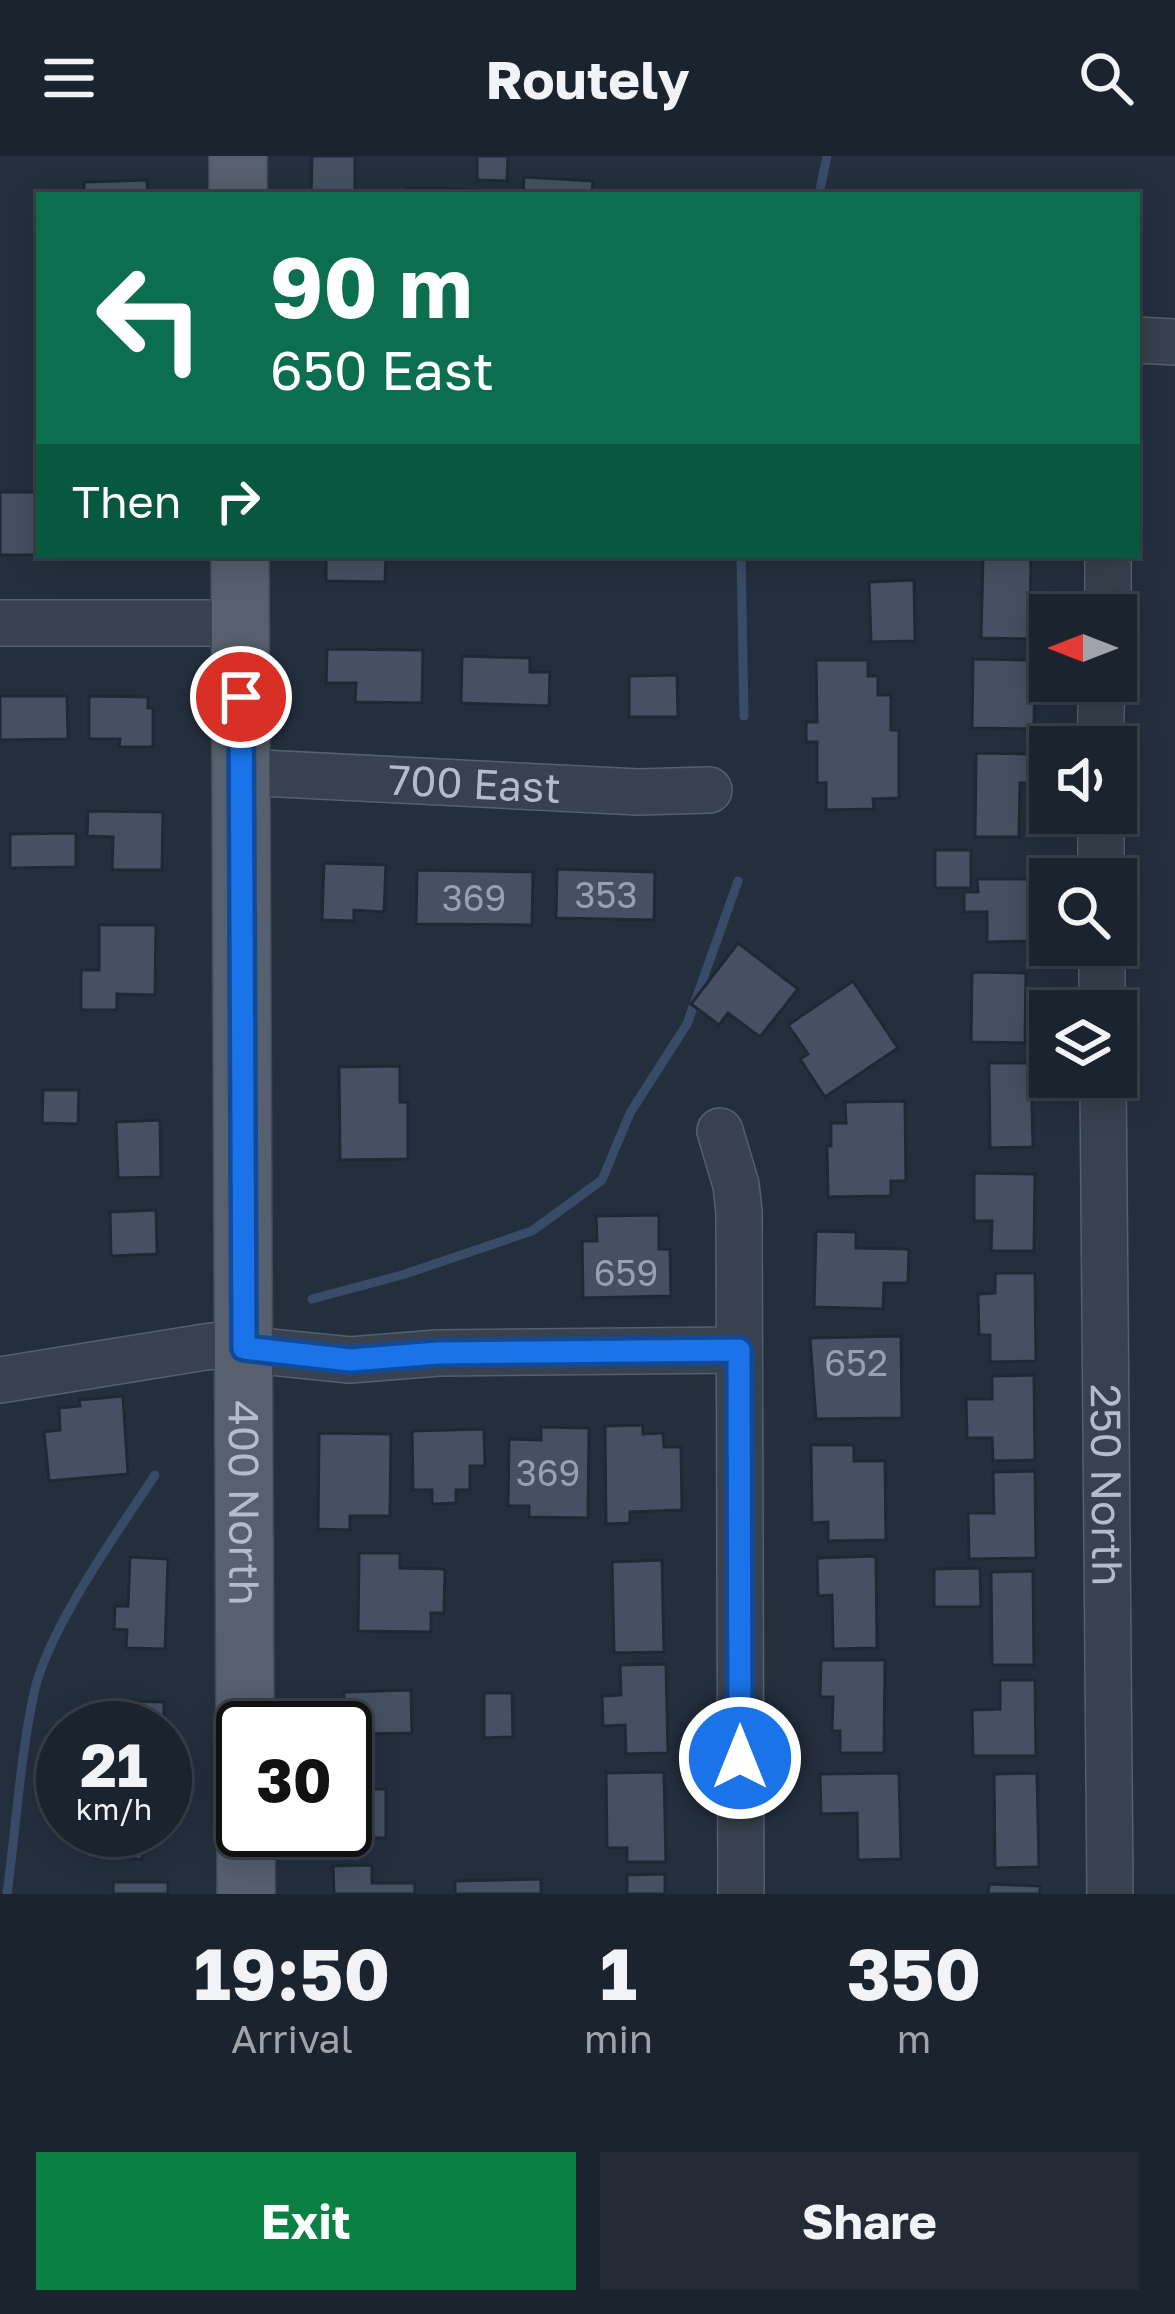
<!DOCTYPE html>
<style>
:root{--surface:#1b232e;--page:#242b36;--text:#f1f3f6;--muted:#a0a4aa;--line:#39404a;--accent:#0b8043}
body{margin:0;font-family:"Golos Text",sans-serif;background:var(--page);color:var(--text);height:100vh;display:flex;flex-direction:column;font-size:45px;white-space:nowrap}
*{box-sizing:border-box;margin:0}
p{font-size:39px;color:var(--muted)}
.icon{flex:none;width:66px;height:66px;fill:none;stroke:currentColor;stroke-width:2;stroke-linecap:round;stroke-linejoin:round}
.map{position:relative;height:1738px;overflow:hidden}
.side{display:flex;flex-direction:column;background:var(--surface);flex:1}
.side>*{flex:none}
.guide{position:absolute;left:36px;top:36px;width:1104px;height:366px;border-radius:0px;box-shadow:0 6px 30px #0003,0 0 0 3px var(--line);background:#0b6e4f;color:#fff;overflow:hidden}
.needle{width:78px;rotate:270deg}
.buttons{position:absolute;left:1029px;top:438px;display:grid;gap:24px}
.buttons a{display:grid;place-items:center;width:108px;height:108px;border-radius:0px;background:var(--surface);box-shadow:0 6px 30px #0003,0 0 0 3px var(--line);font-size:60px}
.speed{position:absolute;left:36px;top:1545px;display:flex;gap:24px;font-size:60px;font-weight:700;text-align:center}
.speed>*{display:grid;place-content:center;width:156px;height:156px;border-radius:50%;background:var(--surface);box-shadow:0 6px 30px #0003,0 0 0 3px var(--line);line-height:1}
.speed small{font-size:30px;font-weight:400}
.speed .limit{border:6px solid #111;border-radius:18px;background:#fff;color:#111}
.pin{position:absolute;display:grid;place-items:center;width:102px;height:102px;color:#fff;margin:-51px;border:6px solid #fff;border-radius:50%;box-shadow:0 3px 12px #0007}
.me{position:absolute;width:132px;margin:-66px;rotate:0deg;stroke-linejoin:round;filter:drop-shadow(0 0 9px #0008)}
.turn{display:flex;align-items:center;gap:42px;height:252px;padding:0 36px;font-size:54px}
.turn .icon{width:156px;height:156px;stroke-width:2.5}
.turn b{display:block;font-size:84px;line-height:102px}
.then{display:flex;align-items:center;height:114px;padding:0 36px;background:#0003;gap:24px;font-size:45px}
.eta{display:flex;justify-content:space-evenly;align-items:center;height:204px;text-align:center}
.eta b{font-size:72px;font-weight:700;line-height:84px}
.primary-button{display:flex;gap:24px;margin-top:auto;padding:24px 36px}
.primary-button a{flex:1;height:138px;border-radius:0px;background:var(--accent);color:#fff;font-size:48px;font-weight:700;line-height:138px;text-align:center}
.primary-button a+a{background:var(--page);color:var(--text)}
header{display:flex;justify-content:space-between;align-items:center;height:156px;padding:0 36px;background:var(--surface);font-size:54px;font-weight:700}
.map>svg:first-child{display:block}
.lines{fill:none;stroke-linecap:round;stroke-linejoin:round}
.stream{stroke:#394c67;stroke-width:9}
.building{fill:#455162;stroke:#1f2835;stroke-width:3}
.minor-casing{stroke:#565f6c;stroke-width:48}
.major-casing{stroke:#414a57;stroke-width:60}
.minor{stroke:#38414e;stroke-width:45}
.major{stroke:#56606e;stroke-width:57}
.route-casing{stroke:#114b97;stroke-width:30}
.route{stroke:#1a73e8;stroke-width:21}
.labels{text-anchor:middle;stroke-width:10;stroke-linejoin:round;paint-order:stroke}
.number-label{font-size:36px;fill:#98a1af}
.street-label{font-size:42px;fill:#b4bcc9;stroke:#1d2633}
</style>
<header><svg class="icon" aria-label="menu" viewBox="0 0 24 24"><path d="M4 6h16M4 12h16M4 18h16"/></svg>Routely<svg class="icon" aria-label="search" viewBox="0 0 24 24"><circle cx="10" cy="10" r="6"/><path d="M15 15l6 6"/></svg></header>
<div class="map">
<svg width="1175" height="1738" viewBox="0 0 1175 1738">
<rect width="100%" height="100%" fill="#242f3e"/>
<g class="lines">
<g class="stream">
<polyline points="819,39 827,0"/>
<polyline points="741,399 744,560"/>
<polyline points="312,1143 402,1119 532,1075 602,1024 630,957 687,868 738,725"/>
<path d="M7,1738C16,1672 20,1602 34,1537C48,1473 118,1375 155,1319"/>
</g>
</g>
<g class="building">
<polygon points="312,0 355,0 355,39 311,39"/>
<polygon points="477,0 508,0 507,25 477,24"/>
<polygon points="524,21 593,25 592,39 523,39"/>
<polygon points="147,24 148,39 84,39 84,26"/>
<polygon points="406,32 478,34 478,39 406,39"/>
<polygon points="0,336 38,336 39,399 64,399 0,399"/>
<polygon points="326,399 386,399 385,426 326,425"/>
<polygon points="983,399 1031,399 1030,483 981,482"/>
<polygon points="914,424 915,485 871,486 869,426"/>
<polygon points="327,493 423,494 422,547 355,546 356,527 326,527"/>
<polygon points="462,500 530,502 530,516 550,516 549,550 461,547"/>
<polygon points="973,503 1035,504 1034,573 972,572"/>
<polygon points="816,504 868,504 868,520 878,520 878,539 891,539 891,574 899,574 899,642 873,643 874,653 826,654 826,627 817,627 817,586 806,586 806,566 817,566"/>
<polygon points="677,519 678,561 629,561 629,520"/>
<polygon points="0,540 67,540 68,583 0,584"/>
<polygon points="89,540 148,541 148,552 153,552 153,591 119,591 120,583 89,583"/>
<polygon points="976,597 1028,598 1028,627 1020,627 1019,681 975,681"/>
<polygon points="88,655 163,656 162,714 112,714 113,681 87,680"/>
<polygon points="76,677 76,711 10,712 10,678"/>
<rect x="935" y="694" width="36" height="38"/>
<polygon points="324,707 386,709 384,756 354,754 354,765 322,764"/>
<polygon points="557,713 655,716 654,764 556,762"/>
<polygon points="417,714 533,716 532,769 416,768"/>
<polygon points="977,723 1031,723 1032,785 987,786 987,756 964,756 964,736 978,736"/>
<polygon points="99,769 156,769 155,839 117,838 117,854 81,854 81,814 99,814"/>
<polygon points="738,787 798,833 760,881 728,857 719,869 691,848"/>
<polygon points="972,816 1026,817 1025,887 971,886"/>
<polygon points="853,825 898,892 825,941 800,903 808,898 788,869"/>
<polygon points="989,907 1031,907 1033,991 990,992"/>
<polygon points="400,910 400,946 408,946 408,1003 340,1004 339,911"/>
<polygon points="43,934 79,934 78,968 42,967"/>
<polygon points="905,945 906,1025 891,1025 891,1040 828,1041 827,990 831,990 831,967 846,967 845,946"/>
<polygon points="160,964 161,1021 118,1022 116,966"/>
<polygon points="974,1017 1035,1018 1034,1095 991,1095 992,1065 974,1065"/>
<polygon points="156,1054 157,1098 111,1100 110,1056"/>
<polygon points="659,1059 659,1093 670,1093 671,1140 583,1142 582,1085 597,1085 596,1060"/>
<polygon points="816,1075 856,1076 856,1092 909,1093 908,1127 884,1127 883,1153 814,1151"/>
<polygon points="995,1117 1035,1117 1036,1205 990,1206 990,1179 979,1179 978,1138 995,1137"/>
<polygon points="901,1180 902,1262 816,1263 810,1182"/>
<polygon points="1034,1219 1035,1304 993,1305 992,1282 967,1282 966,1243 992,1243 992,1220"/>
<polygon points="123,1240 128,1318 49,1325 44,1276 60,1274 59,1252 80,1250 79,1244"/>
<polygon points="643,1269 643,1278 663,1277 664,1291 681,1291 682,1354 630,1356 630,1367 606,1368 605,1270"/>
<polygon points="541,1271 589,1272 588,1362 529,1361 529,1350 508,1350 509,1283 541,1284"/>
<polygon points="484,1273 485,1310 470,1310 470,1334 456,1334 456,1347 432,1348 432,1334 413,1334 412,1275"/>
<polygon points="319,1277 391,1278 390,1360 350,1360 350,1374 318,1373"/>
<polygon points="811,1289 854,1289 854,1305 885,1305 886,1384 828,1385 828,1366 812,1367"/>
<polygon points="1035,1315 1036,1402 969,1403 968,1357 994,1357 993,1316"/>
<polygon points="359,1397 400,1397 400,1412 445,1413 444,1457 431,1457 431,1476 358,1475"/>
<polygon points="876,1400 877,1492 833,1493 832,1439 818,1440 817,1402"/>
<polygon points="130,1401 168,1403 165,1493 126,1492 127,1474 114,1473 115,1450 128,1450"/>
<polygon points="662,1404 664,1496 614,1497 612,1406"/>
<polygon points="980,1412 981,1451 934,1451 934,1413"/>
<polygon points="1033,1415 1034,1509 992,1509 991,1416"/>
<polygon points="821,1504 885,1504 884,1597 840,1597 840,1575 832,1575 833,1541 820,1541"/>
<polygon points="666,1508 668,1597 626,1598 625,1569 603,1570 602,1540 621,1539 620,1509"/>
<polygon points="1000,1524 1035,1524 1036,1600 973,1600 972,1554 1000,1553"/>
<polygon points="411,1534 412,1577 364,1578 363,1556 344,1556 344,1536"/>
<polygon points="484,1537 512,1537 513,1581 484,1582"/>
<polygon points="121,1545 164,1546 164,1572 121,1572"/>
<polygon points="345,1602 360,1603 360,1633 386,1633 386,1682 325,1682 325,1674 345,1674"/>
<polygon points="664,1616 666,1706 627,1706 627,1692 607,1692 606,1617"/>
<polygon points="899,1617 901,1703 858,1704 857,1657 821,1658 820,1618"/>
<polygon points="1037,1617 1039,1711 995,1712 994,1618"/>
<polygon points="165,1619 170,1619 169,1660 165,1660"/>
<polygon points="96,1674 143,1674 142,1703 95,1702"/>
<polygon points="372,1709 372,1727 415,1727 415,1738 334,1738 333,1710"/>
<polygon points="665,1718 665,1738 627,1738 627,1719"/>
<polygon points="541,1723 541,1738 455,1738 455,1725"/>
<rect x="113" y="1726" width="55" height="12"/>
<polygon points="989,1728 1040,1730 1040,1738 988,1738"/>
</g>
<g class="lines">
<defs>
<g id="minor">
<polyline points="1137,184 1175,186"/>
<polyline points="1108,459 1108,399"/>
<polyline points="0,467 240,467"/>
<polyline points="1100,591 1102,525"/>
<path id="s1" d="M241,616L638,636L709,634"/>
<polyline points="1101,657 1101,723"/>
<polyline points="1102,789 1102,855"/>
<path id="s2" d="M1103,921L1110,1738"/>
<polyline points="720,975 736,1029 739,1056 741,1738"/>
<polyline points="0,1224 211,1190 350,1204 438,1197 739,1194"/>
</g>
<g id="major">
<polyline points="238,0 238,39"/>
<path id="s3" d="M240,399L245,1572"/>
<polyline points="246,1674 246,1738"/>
</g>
</defs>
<use href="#minor" class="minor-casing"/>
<use href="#major" class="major-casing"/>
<use href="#minor" class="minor"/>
<use href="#major" class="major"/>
</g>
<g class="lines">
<defs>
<polyline id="route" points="241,541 244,1192 350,1204 438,1197 739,1194 740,1602"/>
</defs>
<use href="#route" class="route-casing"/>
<use href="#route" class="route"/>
</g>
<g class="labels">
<g class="number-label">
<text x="606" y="752">353</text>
<text x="474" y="755">369</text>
<text x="626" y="1130">659</text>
<text x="856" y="1220">652</text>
<text x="548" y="1330">369</text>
</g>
<g class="street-label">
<text dy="15" stroke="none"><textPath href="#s1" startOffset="234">700 East</textPath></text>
<text dy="15" stroke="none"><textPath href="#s2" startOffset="408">250 North</textPath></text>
<text dy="15" stroke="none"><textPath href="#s3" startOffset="948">400 North</textPath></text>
</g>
</g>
</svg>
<div class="buttons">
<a><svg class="needle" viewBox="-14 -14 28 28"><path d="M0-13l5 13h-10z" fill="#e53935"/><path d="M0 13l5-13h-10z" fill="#a0a4aa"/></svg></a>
<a><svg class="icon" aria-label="sound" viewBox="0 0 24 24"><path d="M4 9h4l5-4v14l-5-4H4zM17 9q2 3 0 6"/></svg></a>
<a><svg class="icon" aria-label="search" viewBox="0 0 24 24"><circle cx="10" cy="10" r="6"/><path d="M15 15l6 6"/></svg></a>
<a><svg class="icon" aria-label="layers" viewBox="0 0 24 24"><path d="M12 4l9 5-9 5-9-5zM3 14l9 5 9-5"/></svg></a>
</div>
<div class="speed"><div>21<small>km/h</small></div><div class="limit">30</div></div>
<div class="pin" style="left:241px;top:541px;background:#d93025"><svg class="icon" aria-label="arrive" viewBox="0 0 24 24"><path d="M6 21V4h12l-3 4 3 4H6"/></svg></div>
<svg class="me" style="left:740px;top:1602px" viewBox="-20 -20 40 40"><circle r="17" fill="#1a73e8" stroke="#fff" stroke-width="3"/><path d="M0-11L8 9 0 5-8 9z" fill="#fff"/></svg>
<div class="guide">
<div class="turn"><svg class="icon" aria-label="left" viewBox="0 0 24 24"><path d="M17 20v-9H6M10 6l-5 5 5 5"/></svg><div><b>90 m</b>650 East</div></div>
<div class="then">Then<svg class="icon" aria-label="right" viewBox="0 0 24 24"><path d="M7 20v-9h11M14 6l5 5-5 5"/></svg></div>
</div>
</div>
<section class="side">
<div class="eta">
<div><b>19:50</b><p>Arrival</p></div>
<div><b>1</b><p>min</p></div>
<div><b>350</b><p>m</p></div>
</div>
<div class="primary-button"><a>Exit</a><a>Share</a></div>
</section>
